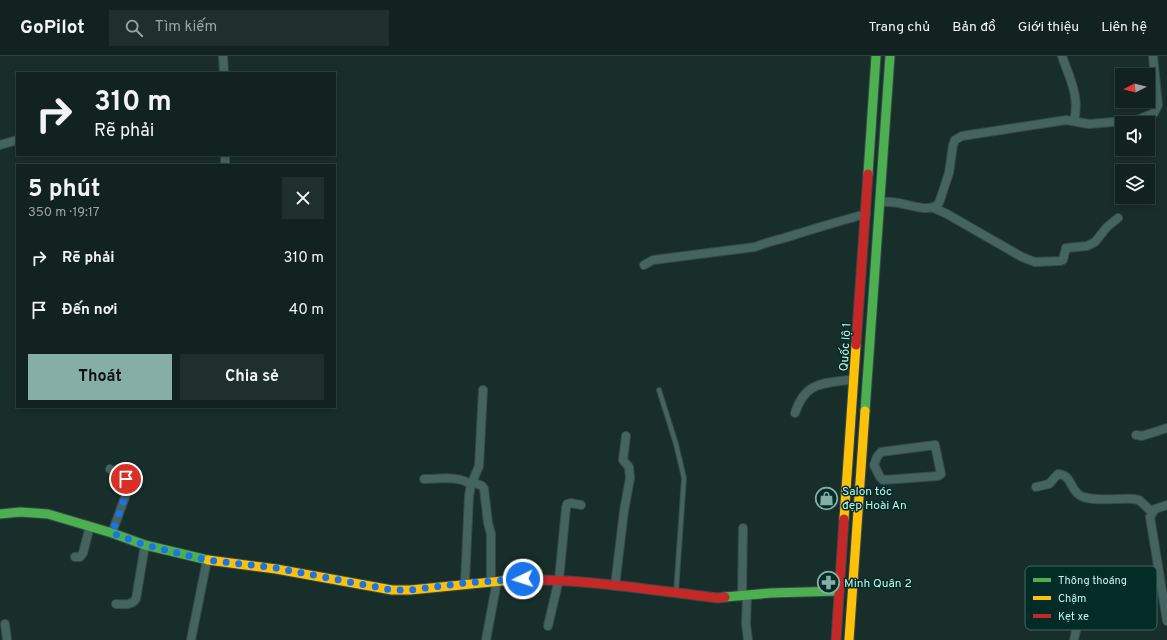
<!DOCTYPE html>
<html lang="vi">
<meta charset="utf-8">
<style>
:root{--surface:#122220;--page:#1f2f2d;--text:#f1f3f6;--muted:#9ca4a5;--line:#313f3e;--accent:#85aea7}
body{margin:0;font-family:Overpass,sans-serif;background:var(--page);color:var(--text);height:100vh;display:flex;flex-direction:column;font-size:15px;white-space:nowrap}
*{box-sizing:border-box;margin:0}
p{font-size:13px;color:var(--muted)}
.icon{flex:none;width:22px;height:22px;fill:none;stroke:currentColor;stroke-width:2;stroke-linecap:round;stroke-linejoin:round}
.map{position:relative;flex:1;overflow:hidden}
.panel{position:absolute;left:16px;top:108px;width:320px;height:244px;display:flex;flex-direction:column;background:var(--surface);border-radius:0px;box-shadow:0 2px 6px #0003,0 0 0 1px var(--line)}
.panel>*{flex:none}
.hud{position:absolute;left:16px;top:16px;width:320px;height:84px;border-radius:0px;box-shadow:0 2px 6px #0003,0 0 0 1px var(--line);background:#122220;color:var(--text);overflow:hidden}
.needle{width:26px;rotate:264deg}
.tools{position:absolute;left:1115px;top:12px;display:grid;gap:8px}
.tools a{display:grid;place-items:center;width:40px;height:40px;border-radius:0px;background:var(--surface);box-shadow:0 2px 6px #0003,0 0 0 1px var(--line);font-size:20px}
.pin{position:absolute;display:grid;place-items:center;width:34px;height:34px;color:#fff;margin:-17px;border:2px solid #fff;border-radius:50%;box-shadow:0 1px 4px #0007}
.me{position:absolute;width:44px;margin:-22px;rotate:266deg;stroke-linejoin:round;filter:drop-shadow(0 0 3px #0008)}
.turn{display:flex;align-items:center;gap:14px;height:84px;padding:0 12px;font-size:18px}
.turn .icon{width:52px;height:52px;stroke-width:2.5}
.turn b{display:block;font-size:28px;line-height:34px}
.round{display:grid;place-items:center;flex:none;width:42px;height:42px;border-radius:0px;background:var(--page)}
.summary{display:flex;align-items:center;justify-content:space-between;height:68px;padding:0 12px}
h1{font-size:24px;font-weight:700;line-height:30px}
.cta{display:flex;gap:8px;margin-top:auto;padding:8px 12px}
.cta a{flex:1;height:46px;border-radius:0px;background:var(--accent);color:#111;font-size:16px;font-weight:700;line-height:46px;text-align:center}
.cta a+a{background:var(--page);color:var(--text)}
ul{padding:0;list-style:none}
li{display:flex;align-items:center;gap:12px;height:52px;padding:0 12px}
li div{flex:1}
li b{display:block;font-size:15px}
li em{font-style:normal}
header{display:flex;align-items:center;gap:24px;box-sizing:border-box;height:56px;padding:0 20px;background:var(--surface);border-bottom:1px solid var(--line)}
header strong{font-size:19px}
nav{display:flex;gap:22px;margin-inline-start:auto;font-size:14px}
.search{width:280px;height:36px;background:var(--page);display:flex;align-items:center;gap:10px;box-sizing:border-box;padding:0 14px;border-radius:0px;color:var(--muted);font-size:15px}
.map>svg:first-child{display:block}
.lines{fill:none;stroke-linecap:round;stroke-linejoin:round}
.lane-casing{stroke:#364a47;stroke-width:6}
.street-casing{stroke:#364a47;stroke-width:10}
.fast-casing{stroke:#364a47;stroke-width:11}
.slow-casing{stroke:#364a47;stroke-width:11}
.jam-casing{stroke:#364a47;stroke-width:11}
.lane{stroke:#456460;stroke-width:4}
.street{stroke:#456460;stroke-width:8}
.fast{stroke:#4caf50;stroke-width:9}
.slow{stroke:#ffc107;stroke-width:9}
.jam{stroke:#c62828;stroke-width:9}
.route{stroke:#1a73e8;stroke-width:7;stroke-dasharray:0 12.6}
.labels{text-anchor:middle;stroke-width:3;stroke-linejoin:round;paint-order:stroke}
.street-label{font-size:12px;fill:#bff3ea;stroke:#042c27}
.poi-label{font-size:12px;fill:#bff3ea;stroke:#042c27;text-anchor:start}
.key{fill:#042c27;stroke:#3c6862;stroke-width:1}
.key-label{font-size:11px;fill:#bff3ea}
</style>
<header>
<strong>GoPilot</strong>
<div class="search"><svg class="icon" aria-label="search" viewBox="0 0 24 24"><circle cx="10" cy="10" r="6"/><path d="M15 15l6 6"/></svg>Tìm kiếm</div>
<nav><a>Trang chủ</a><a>Bản đồ</a><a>Giới thiệu</a><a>Liên hệ</a></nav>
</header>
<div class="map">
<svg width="1167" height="584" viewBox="0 0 1167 584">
<rect width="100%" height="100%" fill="#182e2b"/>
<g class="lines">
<defs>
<polyline id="lane" points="659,334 676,388 684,422 676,537"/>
<g id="street">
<polyline points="223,0 224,17"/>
<path d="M1062,0C1070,23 1080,41 1074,65"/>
<polyline points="0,89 17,84"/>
<polyline points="225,109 225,99"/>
<path d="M880,147C899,141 927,161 939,147L949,117L953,89L955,84L962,80L1066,64L1089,68L1137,64L1154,57L1158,49L1153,0"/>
<polyline points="934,152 947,158 1022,201 1035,206 1060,205 1063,204 1066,192 1087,190 1095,186 1107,171 1118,162"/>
<path d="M644,209L653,204L755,191C769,185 783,183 797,178C820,171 843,164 866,158"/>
<path d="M795,357C806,324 824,328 854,323"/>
<polyline points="1136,379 1142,380 1167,372"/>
<polygon points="935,389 941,418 938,420 883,424 880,421 874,409 877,401 881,396"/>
<path d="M110,413C117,417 129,421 129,430L112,477"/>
<path d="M424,423C439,423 460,419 471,429"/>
<polyline points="473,426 482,430 484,433 488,467 491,478 491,526"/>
<path d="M1036,431L1049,428L1058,418C1073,419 1069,434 1081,440C1094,446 1120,442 1134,443L1139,444L1152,456"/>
<polyline points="1167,449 1155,453 1150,461 1167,565"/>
<polyline points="75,501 80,501 83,497 90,470"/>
<polyline points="465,527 469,440 471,429 479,410 483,334"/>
<polyline points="615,530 624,455 630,422 629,411 623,404 626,380"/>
<polyline points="747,539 746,568 748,584"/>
<polyline points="742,540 743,472"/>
<path d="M116,548C123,548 131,550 136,543L145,489"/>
<polyline points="5,568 7,584"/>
<polyline points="548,570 559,523 566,452 567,448 571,447 581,449"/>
<polyline points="191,584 207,504"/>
<polyline points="486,584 497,525"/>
<polyline points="1074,584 1079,560"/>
</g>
<g id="fast">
<polyline points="868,118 876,0"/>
<polyline points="865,355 890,0"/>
<polyline points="0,458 20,456 48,458 112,477 145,489 208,504"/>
<polyline points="725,541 771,537 839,535"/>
</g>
<g id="slow">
<polyline points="844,463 856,289"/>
<polyline points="208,504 276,513 392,534 410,534 513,524"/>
<polyline points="849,584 865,355"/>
</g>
<g id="jam">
<polyline points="856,289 868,118"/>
<path d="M513,524C582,522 650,534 718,542L725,541"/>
<polyline points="836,584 844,463"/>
</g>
</defs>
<use href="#lane" class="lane-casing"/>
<use href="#street" class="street-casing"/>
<use href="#fast" class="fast-casing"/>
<use href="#slow" class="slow-casing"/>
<use href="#jam" class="jam-casing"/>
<use href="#lane" class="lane"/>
<use href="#street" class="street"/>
<use href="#fast" class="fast"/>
<use href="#slow" class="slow"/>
<use href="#jam" class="jam"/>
</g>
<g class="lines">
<polyline class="route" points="126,423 129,426 129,430 112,477 145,489 207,504 276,512 392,534 410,534 465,527 523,523"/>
</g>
<defs>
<symbol id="shop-ring" viewBox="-11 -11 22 22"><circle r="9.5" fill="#042c27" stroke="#85aea7" stroke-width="1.5"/><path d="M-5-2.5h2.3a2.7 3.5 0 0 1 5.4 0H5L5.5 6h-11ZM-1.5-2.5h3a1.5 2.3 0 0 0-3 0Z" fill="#85aea7"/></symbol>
<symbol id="pharmacy-ring" viewBox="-11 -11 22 22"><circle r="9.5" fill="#042c27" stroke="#85aea7" stroke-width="1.5"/><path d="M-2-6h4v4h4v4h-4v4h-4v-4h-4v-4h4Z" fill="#85aea7"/></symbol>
</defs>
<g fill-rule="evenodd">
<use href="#shop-ring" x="814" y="430" width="25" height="25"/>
<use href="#pharmacy-ring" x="816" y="514" width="25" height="25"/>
</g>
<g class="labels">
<g class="street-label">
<text transform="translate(845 291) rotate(-86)" y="4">Quốc lộ 1</text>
</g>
<g class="poi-label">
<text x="842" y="439">Salon tóc<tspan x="842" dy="14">đẹp Hoài An</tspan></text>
<text x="844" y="531">Minh Quân 2</text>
</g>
</g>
<rect x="1025" y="510" width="132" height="64" rx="6" class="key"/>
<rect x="1033" y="522" width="18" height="4" fill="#4caf50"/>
<rect x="1033" y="540" width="18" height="4" fill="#ffc107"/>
<rect x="1033" y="558" width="18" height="4" fill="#c62828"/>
<g class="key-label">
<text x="1058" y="528">Thông thoáng</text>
<text x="1058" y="546">Chậm</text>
<text x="1058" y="564">Kẹt xe</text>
</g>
</svg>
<div class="tools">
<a><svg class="needle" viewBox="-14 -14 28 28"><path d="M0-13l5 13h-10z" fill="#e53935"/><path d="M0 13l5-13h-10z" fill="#9ca4a5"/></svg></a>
<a><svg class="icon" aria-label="sound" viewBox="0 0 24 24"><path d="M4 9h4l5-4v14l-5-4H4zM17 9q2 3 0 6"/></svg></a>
<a><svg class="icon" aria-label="layers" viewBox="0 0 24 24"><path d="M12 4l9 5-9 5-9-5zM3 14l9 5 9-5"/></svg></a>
</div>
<div class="pin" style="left:126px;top:423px;background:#d93025"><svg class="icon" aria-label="arrive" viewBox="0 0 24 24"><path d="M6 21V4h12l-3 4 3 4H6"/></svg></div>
<svg class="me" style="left:523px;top:523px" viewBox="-20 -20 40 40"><circle r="17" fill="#1a73e8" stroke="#fff" stroke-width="3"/><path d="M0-11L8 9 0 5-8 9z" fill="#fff"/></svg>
<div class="hud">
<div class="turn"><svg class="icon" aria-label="right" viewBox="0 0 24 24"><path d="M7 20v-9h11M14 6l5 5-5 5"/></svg><div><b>310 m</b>Rẽ phải</div></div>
</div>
<section class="panel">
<div class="summary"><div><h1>5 phút</h1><p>350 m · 19:17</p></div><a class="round"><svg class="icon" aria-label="close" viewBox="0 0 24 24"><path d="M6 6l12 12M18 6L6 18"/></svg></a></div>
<ul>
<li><svg class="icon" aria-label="right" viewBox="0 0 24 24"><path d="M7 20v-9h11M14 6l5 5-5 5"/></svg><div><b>Rẽ phải</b></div><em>310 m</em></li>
<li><svg class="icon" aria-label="arrive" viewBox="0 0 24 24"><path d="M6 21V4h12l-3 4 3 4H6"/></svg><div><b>Đến nơi</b></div><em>40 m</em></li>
</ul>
<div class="cta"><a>Thoát</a><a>Chia sẻ</a></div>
</section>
</div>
